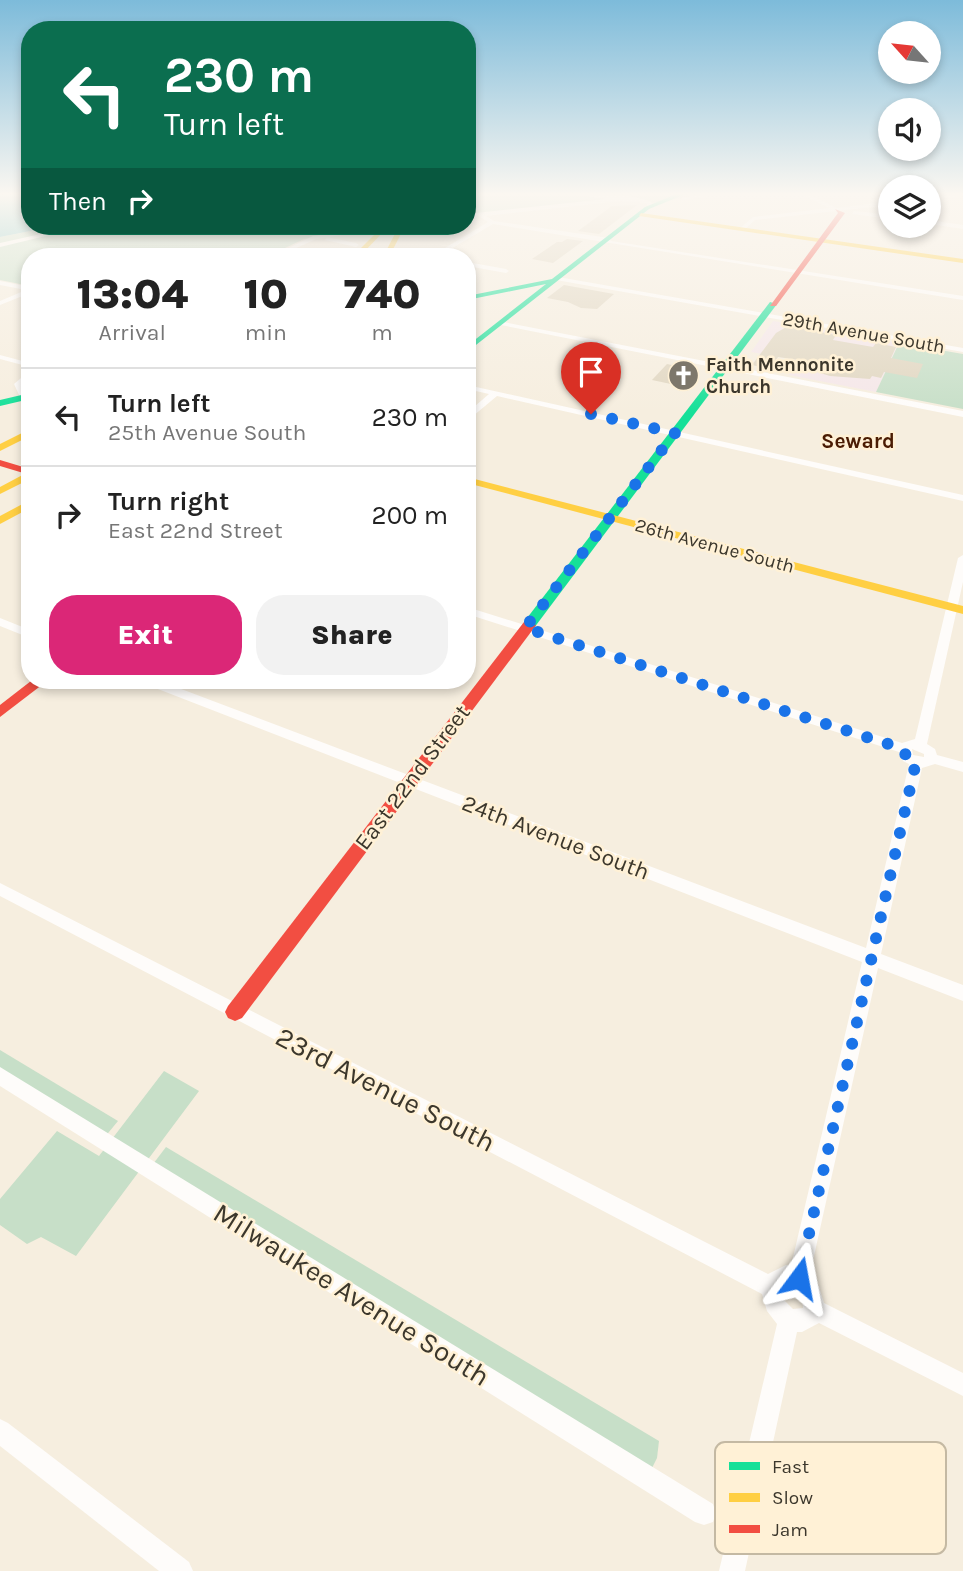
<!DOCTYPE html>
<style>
:root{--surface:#fff;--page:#f2f2f2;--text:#222;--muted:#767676;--line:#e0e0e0;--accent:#db2777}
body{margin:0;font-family:Karla,sans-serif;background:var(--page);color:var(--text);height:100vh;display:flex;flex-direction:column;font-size:26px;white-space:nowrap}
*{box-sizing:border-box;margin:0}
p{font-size:23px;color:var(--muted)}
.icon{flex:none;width:38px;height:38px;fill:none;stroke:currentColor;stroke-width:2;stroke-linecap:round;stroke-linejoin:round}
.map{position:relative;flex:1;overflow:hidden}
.drawer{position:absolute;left:21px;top:248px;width:455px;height:441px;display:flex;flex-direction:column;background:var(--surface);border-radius:28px;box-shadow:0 4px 10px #0003}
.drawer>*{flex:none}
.guide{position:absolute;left:21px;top:21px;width:455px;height:214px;border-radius:28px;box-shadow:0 4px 10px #0003;background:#0b6e4f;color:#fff;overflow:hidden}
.needle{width:46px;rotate:297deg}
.fabs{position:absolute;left:878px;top:21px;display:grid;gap:14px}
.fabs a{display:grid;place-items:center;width:63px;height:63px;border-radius:50%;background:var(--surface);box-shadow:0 4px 10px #0003;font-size:35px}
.pin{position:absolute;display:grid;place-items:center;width:60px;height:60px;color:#fff;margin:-72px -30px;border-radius:50% 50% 50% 0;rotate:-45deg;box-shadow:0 0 7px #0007}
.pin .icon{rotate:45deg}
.me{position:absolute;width:77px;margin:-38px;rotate:13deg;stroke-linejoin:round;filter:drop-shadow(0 0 5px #0008)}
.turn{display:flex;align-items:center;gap:24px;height:147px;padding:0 28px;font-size:32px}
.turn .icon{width:91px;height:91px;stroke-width:2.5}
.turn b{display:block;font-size:49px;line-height:60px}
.then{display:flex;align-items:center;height:66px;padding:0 28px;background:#0003;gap:14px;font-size:26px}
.eta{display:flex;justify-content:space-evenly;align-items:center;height:119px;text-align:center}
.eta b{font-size:42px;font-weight:800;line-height:49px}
.cta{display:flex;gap:14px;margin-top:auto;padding:14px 28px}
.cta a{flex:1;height:80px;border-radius:28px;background:var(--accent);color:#fff;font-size:28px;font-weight:800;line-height:80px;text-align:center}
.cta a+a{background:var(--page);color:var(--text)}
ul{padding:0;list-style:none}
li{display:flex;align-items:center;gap:21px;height:98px;padding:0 28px;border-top:2px solid var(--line)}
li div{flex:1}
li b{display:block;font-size:26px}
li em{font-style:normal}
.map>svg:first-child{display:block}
.education{fill:#f5e7e9}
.green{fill:#c7dfc8}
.water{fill:#7cc5c6}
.building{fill:#e1d7c2}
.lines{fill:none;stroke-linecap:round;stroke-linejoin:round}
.street{fill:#fefcfa;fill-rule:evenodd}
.fast{fill:#16e098;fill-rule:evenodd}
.slow{fill:#ffcf43;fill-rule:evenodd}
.jam{fill:#f24e42;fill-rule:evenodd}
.route{stroke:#1a73e8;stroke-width:12;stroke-dasharray:0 21.6}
.labels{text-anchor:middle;stroke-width:5;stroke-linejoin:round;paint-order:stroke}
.far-street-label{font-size:19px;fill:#3c372c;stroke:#fff1d6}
.far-poi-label{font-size:19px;font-weight:bold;fill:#3c372c;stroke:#fff1d6;text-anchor:start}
.far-neighbourhood-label{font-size:21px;font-weight:bold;fill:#4b1c03;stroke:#fff1d6}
.street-label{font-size:23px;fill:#3c372c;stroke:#fff1d6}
.near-street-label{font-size:28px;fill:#3c372c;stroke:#fff1d6}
.key{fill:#fff1d6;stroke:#c4b9a3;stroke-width:2}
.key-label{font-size:19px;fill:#3c372c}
</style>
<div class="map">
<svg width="963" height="1571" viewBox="0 0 963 1571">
<rect width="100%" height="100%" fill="#f6eedf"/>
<polygon class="education" points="773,321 899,343 876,392 789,375 798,360 751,352"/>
<g class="green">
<polygon points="467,193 711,193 653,203 637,198 467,215"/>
<polygon points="56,226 386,226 304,239 266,257 30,257 30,286 0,280 0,237"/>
<polygon points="899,343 963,354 963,409 876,392"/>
<polygon points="0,1050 118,1121 104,1138 0,1074"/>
<polygon points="164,1071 199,1091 76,1256 41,1237 27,1244 0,1225 0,1199 57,1131 99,1156"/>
<polygon points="166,1147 659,1441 657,1458 650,1472 150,1168"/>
</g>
<polygon class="water" points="0,193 30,193 30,226 56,226 0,237"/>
<g class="building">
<polygon points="637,205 599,234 578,231 612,206"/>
<polygon points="567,239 583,241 553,263 532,259 557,242 562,242"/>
<polygon points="564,285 614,294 597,309 581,308 568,302 547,298"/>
<polygon points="788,326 836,335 833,340 873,347 876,343 896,347 891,358 923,364 917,378 884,372 881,378 872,376 870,379 830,376 801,367 805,361 778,357 770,369 752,365 776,333"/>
<polygon points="667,364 697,370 697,371 685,387 652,380"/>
</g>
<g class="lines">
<g class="street">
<polygon points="565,193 630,196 650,201 653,206 650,208 646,203 621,201 486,216 494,221 609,238 611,241 963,296 963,300 493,224 437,257 430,257 488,222 479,216 467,218 467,214 606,199"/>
<polygon points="709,193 725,193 684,200 681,198"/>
<polygon points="799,193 806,193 837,208 891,201 891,205 755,220 743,231 738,230 753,217 829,208"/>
<polygon points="956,193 963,193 963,196 929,200 929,196"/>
<polygon points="854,211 891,215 891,219 852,214"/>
<polygon points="929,220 963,225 963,229 929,224"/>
<polygon points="77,226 87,226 0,247 0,243"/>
<polygon points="386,226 400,226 316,239 277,257 270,257 313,236"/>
<polygon points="327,237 356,243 359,245 356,247 325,240"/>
<polygon points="467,262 506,269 509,271 506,273 467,266"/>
<polygon points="558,277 963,348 963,352 556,280"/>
<polygon points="0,281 30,287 30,293 0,305 0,301 26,290 0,285"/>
<polygon points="498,321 963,411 963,417 501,325"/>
<polygon points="0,355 30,363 30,367 0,359"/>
<polygon points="27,373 30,373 30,379 22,385 28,397 24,399 20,397 14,384"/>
<polygon points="467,385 963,495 963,501 497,396 467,421 467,413 489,394 467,389"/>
<path d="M963,555V582L927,744L935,749L937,755L963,762V772L935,764L922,768L881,954L963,985V1001L878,968L810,1274L819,1287L824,1303L963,1373V1396L819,1323L802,1332H797L745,1571H719L777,1324L767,1311L762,1294L0,896V883L768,1274L786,1265L791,1266L862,962L145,684L143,681H160L866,948L909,764L903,761L899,752L467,614V607L902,743L915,739L958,558ZM912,749L924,754V757L913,755ZM787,1287C799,1289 803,1297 803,1308L793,1309L784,1300V1289Z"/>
<polygon points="0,618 30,630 30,638 0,626"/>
<polygon points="0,1067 713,1504 716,1513 713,1522 704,1525 695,1522 0,1086"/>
<polygon points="0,1419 8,1423 189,1562 193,1571 159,1571 0,1446"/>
</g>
<g class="fast">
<polygon points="679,193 688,193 649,209 467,352 467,346 546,284 467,300 467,296 552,279 645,207"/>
<polygon points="770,302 777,304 534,628 524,628 524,622"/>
<polygon points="30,393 30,399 0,406 0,400"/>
</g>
<g class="slow">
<polygon points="641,213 963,259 963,263 639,216"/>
<polygon points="383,226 389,226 359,257 352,257"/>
<polygon points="399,226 405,226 389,257 383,257"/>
<polygon points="30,429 30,436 0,451 0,444"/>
<polygon points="30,471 30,479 0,494 0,487"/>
<polygon points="467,477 963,606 963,614 467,483"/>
<polygon points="30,500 30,508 0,524 0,516"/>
</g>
<g class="jam">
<polygon points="835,209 845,213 776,306 770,306 838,213"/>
<polygon points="0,460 30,469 30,475 0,466"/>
<polygon points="529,621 536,625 534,628 242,1018 235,1021 228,1018 225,1012 228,1006 524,622"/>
<polygon points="31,681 47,681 0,717 0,705"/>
</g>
</g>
<linearGradient id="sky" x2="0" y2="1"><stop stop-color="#7dbbda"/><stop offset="0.47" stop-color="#fbf7f1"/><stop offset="1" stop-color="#fbf7f1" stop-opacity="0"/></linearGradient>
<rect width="963" height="413" fill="url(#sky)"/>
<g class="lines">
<polyline class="route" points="591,414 675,433 525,628 901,748 908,758 916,762 799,1278"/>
</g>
<defs>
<symbol id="church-disc" viewBox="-11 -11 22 22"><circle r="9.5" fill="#7d776b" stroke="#fff1d6"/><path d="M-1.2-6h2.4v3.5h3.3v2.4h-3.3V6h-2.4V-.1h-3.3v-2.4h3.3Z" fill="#fff"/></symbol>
</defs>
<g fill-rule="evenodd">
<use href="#church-disc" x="666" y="358" width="35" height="35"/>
</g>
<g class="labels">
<g class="far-street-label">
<text transform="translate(864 332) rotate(10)" y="7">29th Avenue South</text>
<text transform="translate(715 545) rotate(15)" y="7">26th Avenue South</text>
</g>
<g class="far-poi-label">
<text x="706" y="371">Faith Mennonite<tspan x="706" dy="22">Church</tspan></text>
</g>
<g class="far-neighbourhood-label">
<text x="858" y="448">Seward</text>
</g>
<g class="street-label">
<text transform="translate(412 777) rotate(-53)" y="8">East 22nd Street</text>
<text transform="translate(556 837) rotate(21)" y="8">24th Avenue South</text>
</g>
<g class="near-street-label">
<text transform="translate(386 1089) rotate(27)" y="10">23rd Avenue South</text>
<text transform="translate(352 1294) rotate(32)" y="10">Milwaukee Avenue South</text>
</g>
</g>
<rect x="715" y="1442" width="231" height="112" rx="10" class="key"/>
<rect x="729" y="1462" width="31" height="8" fill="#16e098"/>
<rect x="729" y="1493" width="31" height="9" fill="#ffcf43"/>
<rect x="729" y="1525" width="31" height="8" fill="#f24e42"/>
<g class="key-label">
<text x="772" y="1473">Fast</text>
<text x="772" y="1504">Slow</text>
<text x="772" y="1536">Jam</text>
</g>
</svg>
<div class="fabs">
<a><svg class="needle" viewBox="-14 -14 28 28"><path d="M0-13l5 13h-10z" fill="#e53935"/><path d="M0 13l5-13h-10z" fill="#767676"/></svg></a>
<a><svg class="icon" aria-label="sound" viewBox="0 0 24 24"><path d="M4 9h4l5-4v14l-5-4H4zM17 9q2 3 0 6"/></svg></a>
<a><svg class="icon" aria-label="layers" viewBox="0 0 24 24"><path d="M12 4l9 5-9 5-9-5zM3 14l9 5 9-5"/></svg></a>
</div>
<div class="pin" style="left:591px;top:414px;background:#d93025"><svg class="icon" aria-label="arrive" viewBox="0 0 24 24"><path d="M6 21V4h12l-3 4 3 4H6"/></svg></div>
<svg class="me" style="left:799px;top:1278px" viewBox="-20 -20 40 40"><path d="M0-17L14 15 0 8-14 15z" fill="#1a73e8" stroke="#fff" stroke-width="4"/></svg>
<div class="guide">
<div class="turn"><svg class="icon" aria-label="left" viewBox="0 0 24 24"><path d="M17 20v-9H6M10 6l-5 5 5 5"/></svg><div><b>230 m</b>Turn left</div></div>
<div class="then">Then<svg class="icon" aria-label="right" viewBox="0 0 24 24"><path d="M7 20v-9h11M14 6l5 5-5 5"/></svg></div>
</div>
<section class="drawer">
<div class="eta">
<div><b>13:04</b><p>Arrival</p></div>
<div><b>10</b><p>min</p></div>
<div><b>740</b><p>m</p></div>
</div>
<ul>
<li><svg class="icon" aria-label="left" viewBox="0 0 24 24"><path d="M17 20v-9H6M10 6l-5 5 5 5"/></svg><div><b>Turn left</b><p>25th Avenue South</p></div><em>230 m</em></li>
<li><svg class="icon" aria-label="right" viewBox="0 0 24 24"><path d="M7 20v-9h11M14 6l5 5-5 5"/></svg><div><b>Turn right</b><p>East 22nd Street</p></div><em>200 m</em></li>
</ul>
<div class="cta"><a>Exit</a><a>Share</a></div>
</section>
</div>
